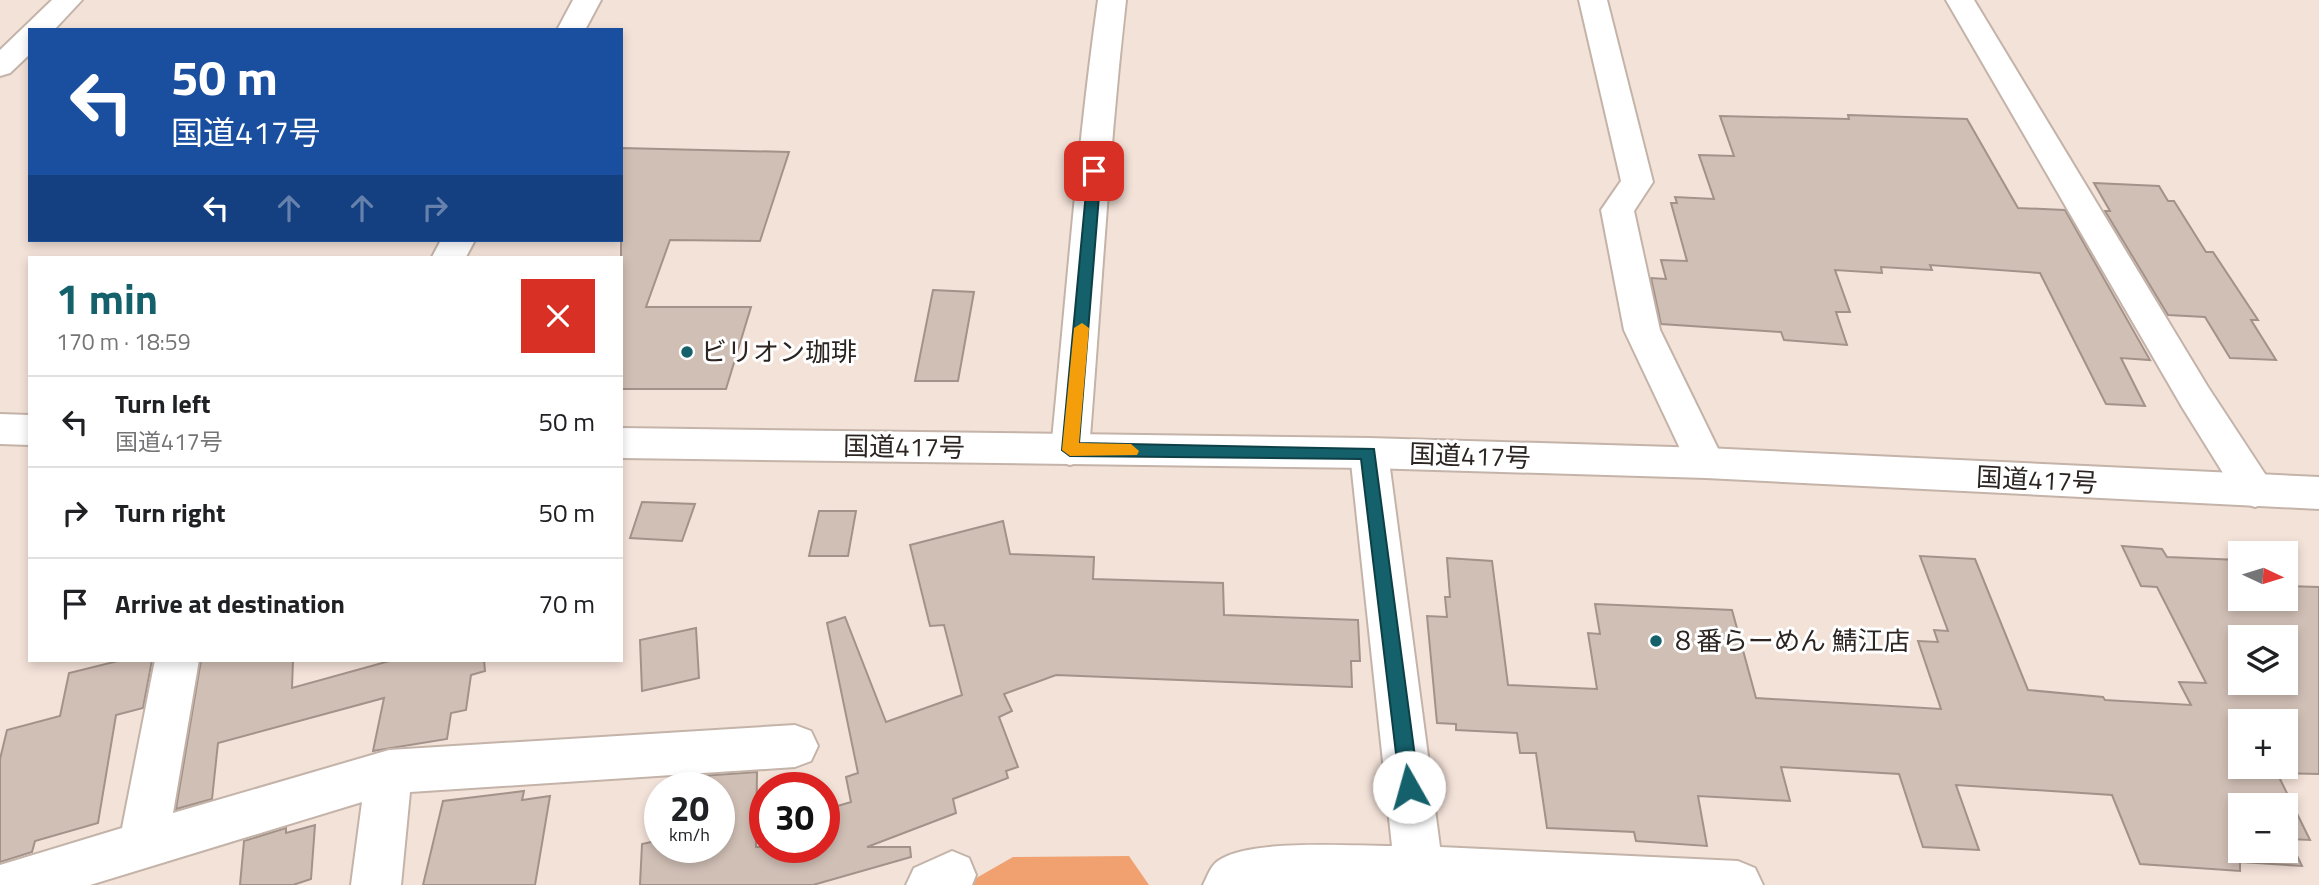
<!DOCTYPE html>
<meta charset="utf-8">
<style>
:root{--surface:#fff;--page:#f6f6f6;--text:#202124;--muted:#757577;--line:#e0e0e0;--accent:#14616c}
body{margin:0;font-family:"Titillium Web","Noto Sans JP",sans-serif;background:var(--page);color:var(--text);height:100vh;display:flex;flex-direction:column;font-size:26px;white-space:nowrap}
*{box-sizing:border-box;margin:0}
p{font-size:23px;color:var(--muted)}
.icon{flex:none;width:38px;height:38px;fill:none;stroke:currentColor;stroke-width:2;stroke-linecap:round;stroke-linejoin:round}
.map{position:relative;flex:1;overflow:hidden}
.panel{position:absolute;left:28px;top:256px;width:595px;height:406px;display:flex;flex-direction:column;background:var(--surface);border-radius:0px;box-shadow:0 4px 10px #0003}
.panel>*{flex:none}
.guide{position:absolute;left:28px;top:28px;width:595px;height:214px;border-radius:0px;box-shadow:0 4px 10px #0003;background:#1a4fa0;color:#fff;overflow:hidden}
.needle{width:46px;rotate:94deg}
.controls{position:absolute;left:2228px;top:541px;display:grid;gap:14px}
.controls a{display:grid;place-items:center;width:70px;height:70px;border-radius:0px;background:var(--surface);box-shadow:0 4px 10px #0003;font-size:35px}
.speed{position:absolute;left:644px;top:772px;display:flex;gap:14px;font-size:35px;font-weight:700;text-align:center}
.speed>*{display:grid;place-content:center;width:91px;height:91px;border-radius:50%;background:var(--surface);box-shadow:0 4px 10px #0003;line-height:1}
.speed small{font-size:18px;font-weight:400}
.speed .limit{border:10px solid #d22;background:#fff;color:#111}
.pin{position:absolute;display:grid;place-items:center;width:60px;height:60px;color:#fff;margin:-30px;border-radius:14px;box-shadow:0 4px 10px #0006}
.me{position:absolute;width:77px;margin:-38px;rotate:353deg;stroke-linejoin:round;filter:drop-shadow(0 0 5px #0008)}
.turn{display:flex;align-items:center;gap:24px;height:147px;padding:0 28px;font-size:32px}
.turn .icon{width:91px;height:91px;stroke-width:2.5}
.turn b{display:block;font-size:49px;line-height:60px}
.lanes{display:flex;align-items:center;height:66px;padding:0 28px;background:#0003;justify-content:center;gap:35px;direction:ltr}
.lanes .off{opacity:.35}
.round{display:grid;place-items:center;flex:none;width:74px;height:74px;border-radius:0px;background:var(--page)}
.overview{display:flex;align-items:center;justify-content:space-between;height:119px;padding:0 28px}
h1{font-size:42px;font-weight:700;line-height:52px;color:var(--accent)}
ul{padding:0;list-style:none}
li{display:flex;align-items:center;gap:21px;height:91px;padding:0 28px;border-top:2px solid var(--line)}
li div{flex:1}
li b{display:block;font-size:26px}
li em{font-style:normal}
.map>svg:first-child{display:block}
.forest{fill:#f1a16f}
.building{fill:#d0bfb5;stroke:#a39289;stroke-width:2;fill-rule:evenodd}
.lines{fill:none;stroke-linecap:round;stroke-linejoin:round}
.street-casing{stroke:#c4b3a9;stroke-width:4}
.secondary-casing{stroke:#c4b3a9;stroke-width:4}
.highway-casing{stroke:#c4b3a9;stroke-width:4}
.street{fill:#fff;fill-rule:evenodd}
.secondary{fill:#fff;fill-rule:evenodd}
.highway{fill:#fff;fill-rule:evenodd}
.route{fill:#14616c;stroke:#0d3f46;stroke-width:2}
.slow{fill:#f59e0b}
.poi-dot{fill:#14616c;stroke:#fff;stroke-width:2.5}
.labels{text-anchor:middle;stroke-width:6;stroke-linejoin:round;paint-order:stroke}
.poi-label{font-size:26px;fill:#2b2421;stroke:#fff;text-anchor:start}
.street-label{font-size:26px;fill:#2b2421;stroke:#fff}
</style>
<div class="map">
<svg width="2319" height="885" viewBox="0 0 2319 885">
<rect width="100%" height="100%" fill="#f3e2d8"/>
<polygon class="forest" points="1129,856 1149,885 964,885 1013,857"/>
<g class="building">
<polygon points="1848,115 1967,119 2018,208 2065,210 2150,360 2121,358 2145,406 2106,404 2040,273 1930,265 1932,270 1881,267 1882,273 1835,270 1850,312 1836,312 1847,345 1784,340 1781,332 1661,324 1651,278 1666,279 1661,260 1687,261 1671,203 1677,203 1675,197 1714,199 1699,155 1734,156 1720,116 1849,119"/>
<polygon points="621,148 789,152 760,241 670,240 646,307 751,307 726,389 621,389"/>
<polygon points="2094,183 2159,186 2168,201 2174,201 2206,252 2213,252 2258,320 2251,320 2276,360 2230,358 2205,317 2168,315 2105,211 2110,211"/>
<polygon points="933,290 974,292 958,381 915,381"/>
<polygon points="642,502 695,504 682,541 630,538"/>
<polygon points="819,511 856,511 848,556 809,556"/>
<polygon points="1003,521 1010,554 1094,557 1093,579 1223,583 1224,615 1358,620 1360,661 1351,661 1352,687 1056,675 1004,694 1012,711 999,717 1018,767 1006,771 1008,778 953,799 956,813 867,847 910,847 911,857 813,885 640,885 642,844 660,840 660,847 719,847 719,788 701,788 701,776 757,772 756,847 824,847 824,810 851,802 846,777 858,773 827,623 845,617 886,722 962,695 944,625 930,626 910,545"/>
<path d="M2122,546L2162,549L2167,557L2240,560V598H2286V586L2319,587V774L2277,773L2310,840L2289,839L2302,866L2240,862V871L2140,864L2112,795L1956,785L1979,850L1923,847L1899,774L1781,767L1790,801L1698,796L1707,846L1636,841L1634,832L1547,828L1536,753H1520L1517,733L1456,730V724L1437,723L1427,616L1447,617L1445,597H1450L1447,558L1492,561L1508,685L1597,689L1588,633L1600,634L1595,604L1732,610L1756,698L1941,709L1918,641L1938,642L1934,630L1948,631L1920,556L1975,559L2028,690L2103,697L2105,700L2191,705L2179,682L2206,683L2157,587L2141,586ZM2240,637H2286V682H2240ZM2240,721H2286V766H2240ZM2240,805H2286V850H2240Z"/>
<polygon points="696,628 699,678 642,691 640,640"/>
<polygon points="122,660 152,660 143,708 116,715 98,823 35,841 32,852 0,862 0,759 7,730 60,716 69,673"/>
<polygon points="201,660 293,660 292,688 393,660 484,660 485,671 471,675 466,710 451,713 447,739 373,751 384,698 218,743 212,799 176,809"/>
<polygon points="524,791 522,800 550,796 535,885 423,885 443,801"/>
<polygon points="315,825 311,879 293,885 240,885 244,841 286,828 286,833"/>
</g>
<g class="lines">
<defs>
<g id="street">
<polygon points="52,0 82,0 54,30 30,30 30,54 10,73 0,76 0,50"/>
<path d="M1098,0H1126C1109,150 1101,300 1089,450L1084,461L1070,465L1056,461L1051,450C1066,300 1077,149 1098,0Z"/>
<polygon points="1579,0 1607,0 1653,182 1634,211 1660,330 1725,463 1720,474 1706,478 1692,474 1624,330 1601,210 1621,181"/>
<polygon points="1946,0 1974,0 2208,387 2269,480 2275,491 2269,502 2255,507 2241,502 2182,407"/>
<path d="M1369,438L1383,442L1388,453L1440,847L1738,861L1755,868L1763,885H1203C1208,875 1211,864 1221,859C1254,839 1351,846 1392,846L1350,453L1355,442Z"/>
<polygon points="155,660 199,660 173,813 389,750 795,725 811,731 818,746 811,761 795,767 410,792 401,885 351,885 362,802 90,885 0,885 0,865 122,828"/>
<polygon points="952,851 969,858 976,875 972,885 906,885 914,868"/>
</g>
<g id="secondary">
<polygon points="573,0 601,0 585,30 557,30"/>
<polygon points="441,240 475,240 466,257 432,257"/>
</g>
<g id="highway">
<polygon points="0,414 30,415 30,445 0,444"/>
<polygon points="621,428 1369,438 1706,448 2319,477 2319,509 1706,478 1369,468 621,458"/>
</g>
</defs>
<use href="#street" class="street-casing"/>
<use href="#secondary" class="secondary-casing"/>
<use href="#highway" class="highway-casing"/>
<use href="#street" class="street"/>
<use href="#secondary" class="secondary"/>
<use href="#highway" class="highway"/>
</g>
<polygon class="route" points="1094,166 1101,171 1079,443 1374,449 1419,787 1416,793 1409,796 1402,793 1400,787 1361,459 1070,456 1062,450 1088,171"/>
<polygon class="slow" points="1082,323 1089,328 1079,443 1131,444 1139,451 1137,455 1070,456 1062,450 1074,328"/>
<g class="poi-dot">
<circle cx="687" cy="352" r="7"/>
<circle cx="1656" cy="641" r="7"/>
</g>
<g class="labels">
<g class="poi-label">
<text x="701" y="361">ビリオン珈琲</text>
<text x="1670" y="650">８番らーめん 鯖江店</text>
</g>
<g class="street-label">
<text transform="translate(904 447) rotate(1)" y="9">国道417号</text>
<text transform="translate(1470 456) rotate(2)" y="9">国道417号</text>
<text transform="translate(2037 480) rotate(3)" y="9">国道417号</text>
</g>
</g>
</svg>
<div class="controls">
<a><svg class="needle" viewBox="-14 -14 28 28"><path d="M0-13l5 13h-10z" fill="#e53935"/><path d="M0 13l5-13h-10z" fill="#757577"/></svg></a>
<a><svg class="icon" aria-label="layers" viewBox="0 0 24 24"><path d="M12 4l9 5-9 5-9-5zM3 14l9 5 9-5"/></svg></a>
<a>+</a>
<a>−</a>
</div>
<div class="speed"><div>20<small>km/h</small></div><div class="limit">30</div></div>
<div class="pin" style="left:1094px;top:171px;background:#d93025"><svg class="icon" aria-label="arrive" viewBox="0 0 24 24"><path d="M6 21V4h12l-3 4 3 4H6"/></svg></div>
<svg class="me" style="left:1409px;top:787px" viewBox="-20 -20 40 40"><circle r="19" fill="#fff"/><path d="M0-13L10 11 0 6-10 11z" fill="#14616c"/></svg>
<div class="guide">
<div class="turn"><svg class="icon" aria-label="left" viewBox="0 0 24 24"><path d="M17 20v-9H6M10 6l-5 5 5 5"/></svg><div><b>50 m</b>国道417号</div></div>
<div class="lanes"><svg class="icon" aria-label="left" viewBox="0 0 24 24"><path d="M17 20v-9H6M10 6l-5 5 5 5"/></svg><svg class="icon off" aria-label="ahead" viewBox="0 0 24 24"><path d="M12 20V5M6 11l6-6 6 6"/></svg><svg class="icon off" aria-label="ahead" viewBox="0 0 24 24"><path d="M12 20V5M6 11l6-6 6 6"/></svg><svg class="icon off" aria-label="right" viewBox="0 0 24 24"><path d="M7 20v-9h11M14 6l5 5-5 5"/></svg></div>
</div>
<section class="panel">
<div class="overview"><div><h1>1 min</h1><p>170 m · 18:59</p></div><a class="round" style="background:#d93025;color:#fff"><svg class="icon" aria-label="close" viewBox="0 0 24 24"><path d="M6 6l12 12M18 6L6 18"/></svg></a></div>
<ul>
<li><svg class="icon" aria-label="left" viewBox="0 0 24 24"><path d="M17 20v-9H6M10 6l-5 5 5 5"/></svg><div><b>Turn left</b><p>国道417号</p></div><em>50 m</em></li>
<li><svg class="icon" aria-label="right" viewBox="0 0 24 24"><path d="M7 20v-9h11M14 6l5 5-5 5"/></svg><div><b>Turn right</b></div><em>50 m</em></li>
<li><svg class="icon" aria-label="arrive" viewBox="0 0 24 24"><path d="M6 21V4h12l-3 4 3 4H6"/></svg><div><b>Arrive at destination</b></div><em>70 m</em></li>
</ul>
</section>
</div>
